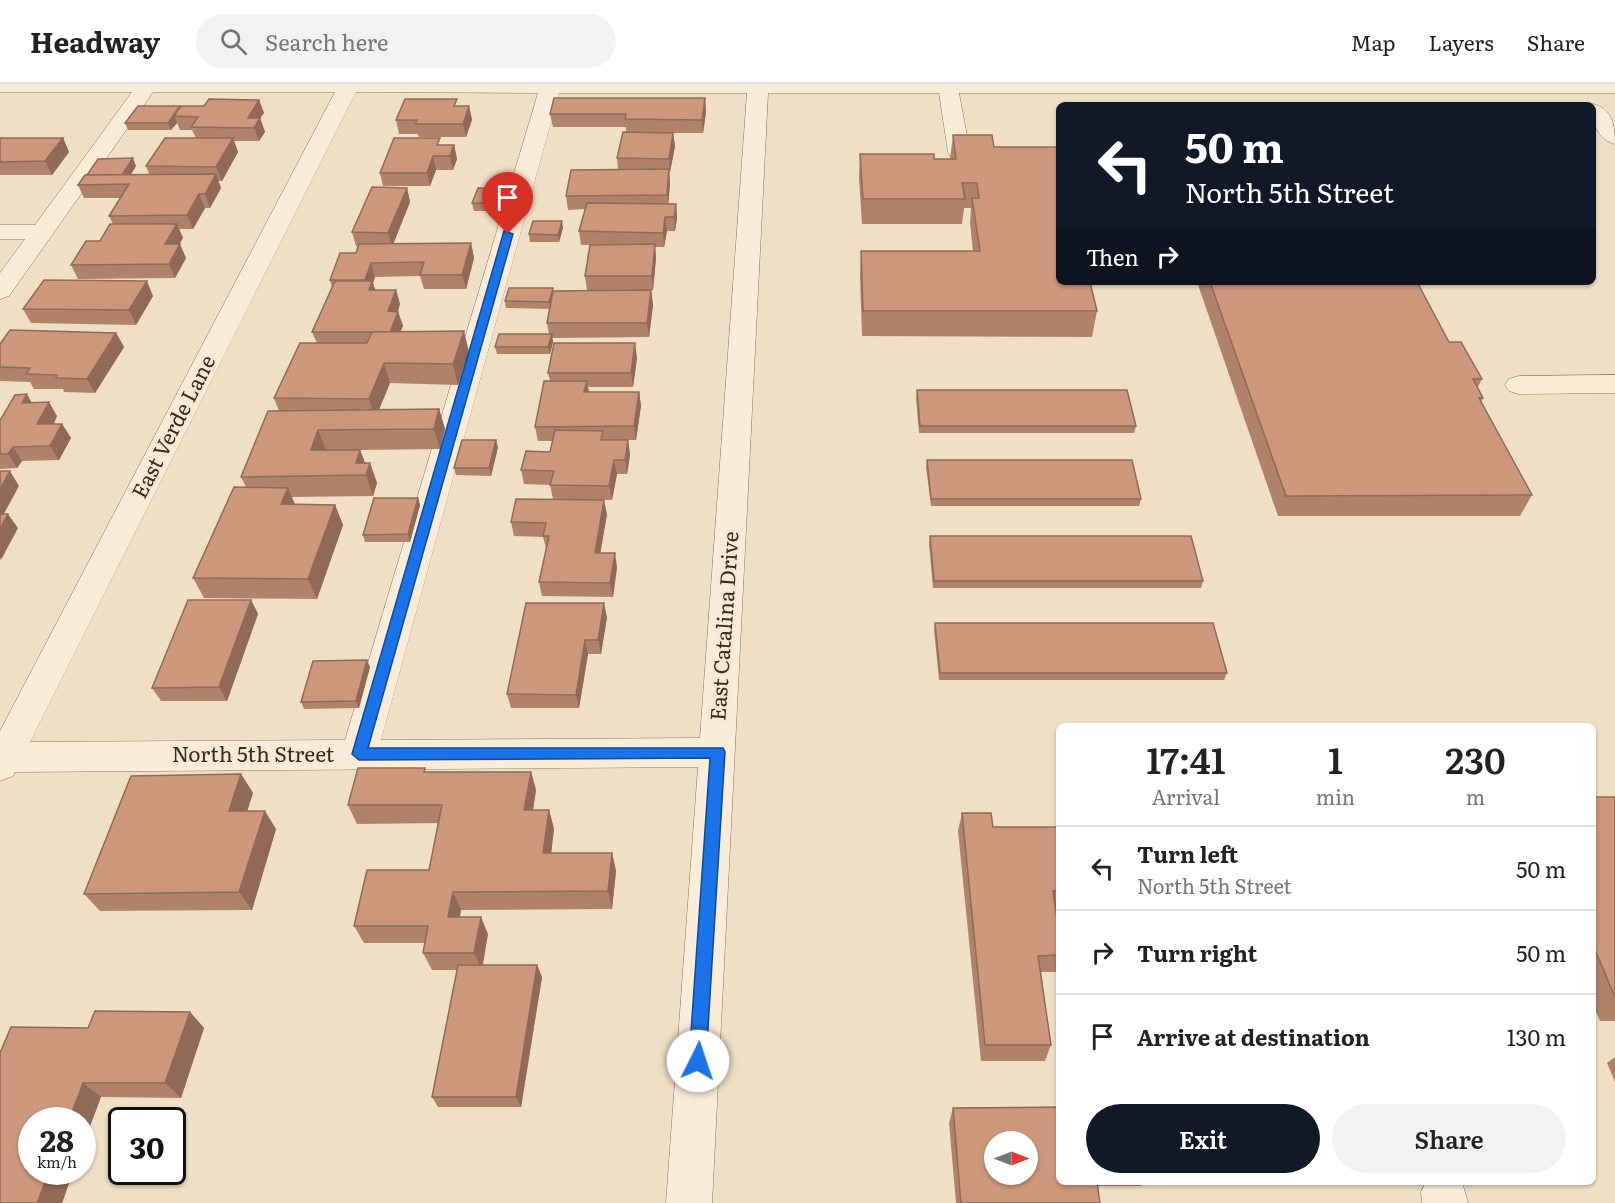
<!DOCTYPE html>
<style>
:root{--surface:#fff;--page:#f2f2f2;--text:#222;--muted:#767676;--line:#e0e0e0;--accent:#111827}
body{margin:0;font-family:Literata,serif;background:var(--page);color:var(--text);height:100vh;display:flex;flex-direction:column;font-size:22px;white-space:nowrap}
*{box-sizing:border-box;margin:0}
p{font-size:20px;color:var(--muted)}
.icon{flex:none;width:33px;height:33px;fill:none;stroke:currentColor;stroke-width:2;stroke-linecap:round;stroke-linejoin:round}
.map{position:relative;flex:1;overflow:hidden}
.side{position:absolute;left:1056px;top:639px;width:540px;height:462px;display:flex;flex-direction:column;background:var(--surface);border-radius:9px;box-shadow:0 2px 4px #0004}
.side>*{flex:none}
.guide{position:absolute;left:1056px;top:18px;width:540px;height:183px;border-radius:9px;box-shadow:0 2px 4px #0004;background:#111827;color:#fff;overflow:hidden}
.needle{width:39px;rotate:90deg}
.fabs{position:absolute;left:984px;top:1047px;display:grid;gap:12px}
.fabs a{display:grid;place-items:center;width:54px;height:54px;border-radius:50%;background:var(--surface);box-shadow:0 2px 4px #0004;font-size:30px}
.speed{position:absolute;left:18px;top:1023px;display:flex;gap:12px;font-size:30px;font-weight:700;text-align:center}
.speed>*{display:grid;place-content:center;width:78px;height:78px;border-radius:50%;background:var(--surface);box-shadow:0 2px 4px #0004;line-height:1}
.speed small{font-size:15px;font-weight:400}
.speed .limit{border:3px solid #111;border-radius:9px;background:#fff;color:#111}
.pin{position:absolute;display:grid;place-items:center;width:51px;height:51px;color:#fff;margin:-62px -26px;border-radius:50% 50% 50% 0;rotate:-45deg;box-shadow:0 0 6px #0007}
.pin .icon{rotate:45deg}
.me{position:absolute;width:66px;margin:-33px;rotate:4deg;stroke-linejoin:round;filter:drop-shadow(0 0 4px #0008)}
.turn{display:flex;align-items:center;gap:21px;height:126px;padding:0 30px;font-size:27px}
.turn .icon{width:78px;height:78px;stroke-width:2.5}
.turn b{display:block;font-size:42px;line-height:51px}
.then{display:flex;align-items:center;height:57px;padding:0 30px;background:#0003;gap:12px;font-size:22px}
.eta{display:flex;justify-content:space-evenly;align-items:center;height:102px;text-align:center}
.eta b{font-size:36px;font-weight:600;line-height:42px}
.cta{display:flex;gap:12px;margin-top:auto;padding:12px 30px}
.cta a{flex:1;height:69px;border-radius:36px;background:var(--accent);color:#fff;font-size:24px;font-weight:600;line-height:69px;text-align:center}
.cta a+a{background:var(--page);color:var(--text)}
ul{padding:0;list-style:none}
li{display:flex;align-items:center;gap:18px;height:84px;padding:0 30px;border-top:2px solid var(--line)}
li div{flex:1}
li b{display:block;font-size:22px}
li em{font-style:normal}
header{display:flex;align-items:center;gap:36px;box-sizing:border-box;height:84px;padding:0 30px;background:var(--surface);border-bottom:2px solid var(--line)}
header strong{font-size:28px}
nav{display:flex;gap:33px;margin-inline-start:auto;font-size:21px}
.search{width:420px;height:54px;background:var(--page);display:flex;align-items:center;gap:15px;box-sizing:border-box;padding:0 21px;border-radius:33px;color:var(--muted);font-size:22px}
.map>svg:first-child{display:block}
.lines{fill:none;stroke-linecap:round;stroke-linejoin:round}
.minor-casing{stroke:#8a715b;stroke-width:1}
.minor{fill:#f9edd9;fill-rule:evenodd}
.wall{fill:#b0826a}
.shaded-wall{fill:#906a56}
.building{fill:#cd977b;stroke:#906a56;stroke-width:1.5;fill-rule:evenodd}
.route{fill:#1a73e8;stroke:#114b97;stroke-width:1.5}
.labels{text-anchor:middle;stroke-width:6;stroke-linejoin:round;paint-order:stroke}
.street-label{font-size:21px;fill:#3a2a1f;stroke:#f6ead5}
</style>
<header>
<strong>Headway</strong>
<div class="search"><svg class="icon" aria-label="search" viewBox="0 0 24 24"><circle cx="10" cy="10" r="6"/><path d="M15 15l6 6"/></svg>Search here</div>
<nav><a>Map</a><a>Layers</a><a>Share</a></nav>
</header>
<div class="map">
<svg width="1615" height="1119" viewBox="0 0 1615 1119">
<rect width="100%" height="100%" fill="#efe0c5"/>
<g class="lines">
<defs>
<g id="minor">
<path d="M0,0H1615V9H959L970,68L967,73H951L948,68L939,9H768L712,1119H666L698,683L15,688L13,692L0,697V647L335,8H153L9,212L0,215V189L25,155H0V141H35L132,8H0ZM356,8L538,9L345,656L30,658ZM559,9H747L700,654L381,656Z"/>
<path d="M1593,20C1613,25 1615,42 1615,60C1596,55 1593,38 1593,21H1587Z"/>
<polygon points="1615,291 1615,309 1519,310 1509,307 1505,301 1509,295 1519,292"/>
<polygon points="1426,1098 1462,1098 1468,1119 1422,1119 1421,1108"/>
</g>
</defs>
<use href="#minor" class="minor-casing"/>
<use href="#minor" class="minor"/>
</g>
<g class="wall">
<polygon points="705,14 706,28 703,49 673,49 675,62 670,88 669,88 670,99 668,120 676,120 677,134 675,147 667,147 664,163 655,163 656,174 653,206 587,206 585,192 590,161 581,161 579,147 585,125 568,126 566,112 618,86 617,74 626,48 626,43 553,43 550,30"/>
<polygon points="259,16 264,29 260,34 265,48 259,57 234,57 238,68 222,97 218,97 221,104 210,124 205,124 193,145 179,145 183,154 179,160 186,174 175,194 78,195 71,181 100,157 113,140 109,132 120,114 84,114 78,101 136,82 130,91 149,90 146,82 196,54 192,46 180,46 177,39 171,46 128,46 125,39 181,23 204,22"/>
<polygon points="459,22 469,22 472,36 466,53 419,53 418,50 399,50 396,36"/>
<polygon points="953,51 994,63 1097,227 1092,253 862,252 860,192 861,167 973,167 970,139 971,124 964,124 962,140 862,140 859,94 860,70 934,75 950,75"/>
<polygon points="0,54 63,54 69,68 52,91 0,91"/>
<polygon points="442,61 454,61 457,75 453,86 436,86 430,102 383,102 380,89"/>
<polygon points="407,104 410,118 393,160 471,159 474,174 466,205 424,205 420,192 375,193 373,199 375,206 396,206 400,220 398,227 403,242 400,248 469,268 458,301 390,299 379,326 439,325 445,345 440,365 360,366 365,379 370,379 377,399 373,412 292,413 295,420 335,421 343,441 317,515 204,514 193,494 246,403 241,393 279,327 274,314 317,259 312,248 332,203 330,196 356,169 358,162 356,162 352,148"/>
<polygon points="509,112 504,127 474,127 472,119"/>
<polygon points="563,144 559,158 530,158 529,150"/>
<polygon points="1197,198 1417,198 1449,258 1482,295 1478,303 1483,314 1481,318 1532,411 1520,432 1278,432"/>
<polygon points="651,206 653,221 649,253 552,254 553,258 550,270 497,270 495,263 549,250 547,239 550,225 506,224 505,217 553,207"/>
<polygon points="153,212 136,241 31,239 23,225"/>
<polygon points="116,249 124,263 95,309 64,308 63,305 34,305 30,298 0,297 0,260"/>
<polygon points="637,274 633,303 588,303 589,308 639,308 641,322 636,356 628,356 630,371 627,390 617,390 612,416 553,415 550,401 524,400 521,386 550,368 553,357 538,357 535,343 550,297 548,289"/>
<polygon points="917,306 1136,342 1134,349 919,349 916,314"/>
<polygon points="32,318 57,332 54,340 62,340 71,354 59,376 22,377 17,384 0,385 0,335"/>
<polygon points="498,363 491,392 456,391 454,384"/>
<polygon points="927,376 1141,415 1139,422 931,422 926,383"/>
<polygon points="418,414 420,421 410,458 365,458 363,451"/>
<polygon points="607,430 600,469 617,483 613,513 542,512 539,498 546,464 543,453 514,452 511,438"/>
<polygon points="930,452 1203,497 1201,504 933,504 929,460"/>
<polygon points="251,516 258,530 227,617 161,617 152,604"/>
<polygon points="607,533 601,570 588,570 579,624 511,624 507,610"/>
<polygon points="935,539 1227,589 1224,596 939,596 934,546"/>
<polygon points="370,583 359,624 304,625 301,618"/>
<polygon points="427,688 531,688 536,706 533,726 549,726 554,745 551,769 612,769 616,787 612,825 461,826 460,833 488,850 482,881 537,881 542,893 521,1023 438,1023 432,1013 457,886 432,886 423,869 425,859 364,859 354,842 429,786 438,739 357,740 348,721"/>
<polygon points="241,690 253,709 247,727 276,745 252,826 100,827 84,810"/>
<polygon points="1593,713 1615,713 1615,937 1600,937 1593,921"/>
<polygon points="962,729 993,743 1059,743 1059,824 1055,824 1059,849 1059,881 1057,888 1041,888 1051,961 1045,977 981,977 958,747"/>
<polygon points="95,927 190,928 204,944 181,1014 101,1013 82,1063 82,1036 32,1036 32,1088 73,1088 62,1119 0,1119 0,969 11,943 88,944"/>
<polygon points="1615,973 1615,998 1607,979"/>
<polygon points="953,1024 1059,1098 1143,1098 1141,1102 1097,1102 1100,1119 956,1119 949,1039"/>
</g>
<g class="shaded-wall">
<polygon points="705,14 706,28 703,49 702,36"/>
<polygon points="259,16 264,29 260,34 265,48 259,57 254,44 248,34"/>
<polygon points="180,22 183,29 174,32 177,39 171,46 168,39"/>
<polygon points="469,22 472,36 466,53 463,40"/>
<polygon points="673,49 675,62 670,88 669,75"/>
<polygon points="63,54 69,68 52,91 45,77"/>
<polygon points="233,54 238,68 222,97 216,83"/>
<polygon points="454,61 457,75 453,86 450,72"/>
<polygon points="433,72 436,86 430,102 427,89"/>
<polygon points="133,74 136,82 125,100 121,92"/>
<polygon points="669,85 670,99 668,124 667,111"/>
<polygon points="216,90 221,104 210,124 205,110"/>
<polygon points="407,104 410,118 392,163 388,149"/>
<polygon points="507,105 509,112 504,127 502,120"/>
<polygon points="199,110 205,124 193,145 187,131"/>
<polygon points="676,120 677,134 675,147 674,133"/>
<polygon points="665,133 667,147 664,163 663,149"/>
<polygon points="562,137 563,144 559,158 558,151"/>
<polygon points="177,140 183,154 171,174 165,160"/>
<polygon points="471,159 474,174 466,205 462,191"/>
<polygon points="180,160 186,174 175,194 169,180"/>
<polygon points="655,160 656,174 653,206 652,192"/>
<polygon points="371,179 375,193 373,199 377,211 369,210 365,196"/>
<polygon points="147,197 153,212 136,241 129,226"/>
<polygon points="396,206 400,220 393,241 388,227"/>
<polygon points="651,206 653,221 649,253 647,239"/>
<polygon points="398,228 403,242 394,263 390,248"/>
<polygon points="464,247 469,268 458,301 453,280"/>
<polygon points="116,249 124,263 95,309 87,295"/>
<polygon points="552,250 553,258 550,270 548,263"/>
<polygon points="635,259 637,274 633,303 631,289"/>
<polygon points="384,279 390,299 375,335 369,315"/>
<polygon points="587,297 589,311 584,308"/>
<polygon points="639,308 641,322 636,356 634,342"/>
<polygon points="27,310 35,325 22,319"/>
<polygon points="49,318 57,332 46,354 37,340"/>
<polygon points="439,325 445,345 440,365 434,345"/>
<polygon points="62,340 71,354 59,376 50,362"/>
<polygon points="318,346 326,366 311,366"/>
<polygon points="496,356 498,363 491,392 489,384"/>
<polygon points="628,356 630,371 627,390 625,376"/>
<polygon points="13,363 22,377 17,384 8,370"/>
<polygon points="360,366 368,386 370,379 377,399 373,412 366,391 356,379"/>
<polygon points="614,376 617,390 612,416 609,402"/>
<polygon points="10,387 19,402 0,437 0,405"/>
<polygon points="288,404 296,424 281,420"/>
<polygon points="418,414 420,421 410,458 408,450"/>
<polygon points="604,416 607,430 598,483 595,469"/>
<polygon points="335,421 343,441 317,515 308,495"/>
<polygon points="8,430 18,444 1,476 0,474 0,445"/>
<polygon points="615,469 617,483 613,513 610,499"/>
<polygon points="251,516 258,530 227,617 219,603"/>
<polygon points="604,519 607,533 601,570 598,556"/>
<polygon points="585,556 588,570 579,624 576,611"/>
<polygon points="367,576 370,583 359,624 356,617"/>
<polygon points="531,688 536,706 530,745 524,726"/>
<polygon points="241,690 253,709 241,746 229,727"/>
<polygon points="549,726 554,745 549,787 543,769"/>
<polygon points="265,727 276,745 252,826 239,808"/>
<polygon points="612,769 616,787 612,825 608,807"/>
<polygon points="453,808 461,826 456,850 448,833"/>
<polygon points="481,833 488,850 482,886 474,869"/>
<polygon points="537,881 542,893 521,1023 516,1013"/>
<polygon points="190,928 204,944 181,1014 165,999"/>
<polygon points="83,999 101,1013 82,1063 82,1036 69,1036"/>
<polygon points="49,1088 73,1088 62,1119 37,1119"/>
</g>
<g class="building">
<polygon points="554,14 705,14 702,36 625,35 626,30 550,30"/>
<polygon points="209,15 259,16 248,34 260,34 254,44 191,43 198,33 174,32 181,22 204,22"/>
<polygon points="405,15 457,15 454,22 469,22 463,40 415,40 417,36 396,36"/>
<polygon points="138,22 180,22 168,39 125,39"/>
<polygon points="623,48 673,49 669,75 617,74"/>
<polygon points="953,51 992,51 994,63 1057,63 1059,70 1059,198 1090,198 1097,227 863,227 861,167 980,167 972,114 979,114 977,99 962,99 965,115 863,115 860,70 934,70 934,75 956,75"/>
<polygon points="0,54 63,54 45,77 0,78"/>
<polygon points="165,54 233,54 216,83 146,82"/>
<polygon points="394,54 440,54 437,61 454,61 450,72 433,72 427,89 380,89"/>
<polygon points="133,74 122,91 87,91 98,75"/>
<polygon points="669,85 667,111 566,112 571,86"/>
<polygon points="216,90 205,110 199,110 187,131 109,132 129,100 78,101 85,91"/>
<polygon points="372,103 407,104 388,149 352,148"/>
<polygon points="478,104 507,105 502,120 472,119"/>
<polygon points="587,119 676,120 674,133 665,133 663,149 579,147"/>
<polygon points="533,137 562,137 558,151 529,150"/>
<polygon points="110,140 177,140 165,160 180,160 169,180 71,181 86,157 100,157"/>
<polygon points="471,159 462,191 420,191 424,178 371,179 365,196 330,196 340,169 356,169 359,160"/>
<polygon points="655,160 652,192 585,192 590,161"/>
<polygon points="44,196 147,197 129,226 23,225"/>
<polygon points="335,197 372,197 369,206 396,206 388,227 398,228 390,248 312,248"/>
<polygon points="1210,198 1417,198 1449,258 1461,258 1482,295 1473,295 1483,314 1479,314 1532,411 1286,412"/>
<polygon points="509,204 553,204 549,218 505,217"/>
<polygon points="651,206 647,239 547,239 553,207"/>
<polygon points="10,246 116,249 87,295 56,294 57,291 26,290 30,284 0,283 0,260"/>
<polygon points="464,247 453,280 384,279 369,315 274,314 300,259 367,259 372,248"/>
<polygon points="499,250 552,250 548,263 495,263"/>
<polygon points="554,259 635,259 631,289 548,289"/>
<polygon points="544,297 587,297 584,308 639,308 634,342 535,343"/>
<polygon points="917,306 1127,306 1136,342 920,342"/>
<polygon points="27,310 22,319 49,318 37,340 62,340 50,362 13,363 8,370 0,370 0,335 1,335 15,311"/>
<polygon points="439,325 434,345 318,346 311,366 360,366 356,379 370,379 366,391 241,393 268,327"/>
<polygon points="555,346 603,347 601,356 628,356 625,376 614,376 609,402 550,401 554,387 521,386 526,367 550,368"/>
<polygon points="462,356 496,356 489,384 454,384"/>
<polygon points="927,376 1132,376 1141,415 931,415"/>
<polygon points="0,387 10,387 0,405"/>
<polygon points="234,403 288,404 281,420 335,421 308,495 193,494"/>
<polygon points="374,414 418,414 408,450 363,451"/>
<polygon points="516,415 604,416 595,469 615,469 610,499 539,498 549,452 543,452 546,439 511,438"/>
<polygon points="0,430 8,430 0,445"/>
<polygon points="930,452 1191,452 1203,497 934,497"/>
<polygon points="188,516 251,516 219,603 152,604"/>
<polygon points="526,519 604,519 598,556 585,556 576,611 507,610"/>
<polygon points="935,539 1213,539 1227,589 940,589"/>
<polygon points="367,576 356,617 301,618 313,577"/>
<polygon points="358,684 425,684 424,688 531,688 524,726 549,726 543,769 612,769 608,807 453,808 448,833 481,833 474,869 423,869 428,842 354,842 367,786 429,786 442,721 348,721"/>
<polygon points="241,690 229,727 265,727 239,808 84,810 131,692"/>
<polygon points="1593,713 1615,713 1615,913 1593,861"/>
<polygon points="962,729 991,729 993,743 1059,743 1059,807 1053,807 1059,848 1059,871 1038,872 1051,961 985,961"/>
<polygon points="458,881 537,881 516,1013 432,1013"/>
<polygon points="95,927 190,928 165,999 83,999 69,1036 32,1036 32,1088 49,1088 37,1119 0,1119 0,969 11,943 88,944"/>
<path d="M1059,1023V1098H1097L1100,1119H961L953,1024ZM994,1058H1028V1090H994Z"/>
</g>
<polygon class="route" points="504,147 513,150 368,664 723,664 725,668 706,977 704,983 698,985 691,983 689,977 710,674 359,676 352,670"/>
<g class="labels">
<g class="street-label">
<text transform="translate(174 343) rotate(-63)" y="7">East Verde Lane</text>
<text transform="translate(725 542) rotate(-86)" y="7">East Catalina Drive</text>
<text x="253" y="678">North 5th Street</text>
</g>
</g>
</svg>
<div class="fabs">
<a><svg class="needle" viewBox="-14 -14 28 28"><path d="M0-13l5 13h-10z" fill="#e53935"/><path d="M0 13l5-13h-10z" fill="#767676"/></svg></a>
</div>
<div class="speed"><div>28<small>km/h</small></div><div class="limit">30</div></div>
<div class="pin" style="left:508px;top:150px;background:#d93025"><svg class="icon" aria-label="arrive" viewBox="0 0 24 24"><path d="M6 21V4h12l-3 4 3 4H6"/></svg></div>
<svg class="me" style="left:698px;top:977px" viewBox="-20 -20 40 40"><circle r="19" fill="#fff"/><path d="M0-13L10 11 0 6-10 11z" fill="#1a73e8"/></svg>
<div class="guide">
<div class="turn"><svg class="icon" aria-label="left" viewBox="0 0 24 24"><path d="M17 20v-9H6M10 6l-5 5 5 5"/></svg><div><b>50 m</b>North 5th Street</div></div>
<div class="then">Then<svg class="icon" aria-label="right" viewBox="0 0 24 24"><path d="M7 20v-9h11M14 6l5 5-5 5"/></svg></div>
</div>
<section class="side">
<div class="eta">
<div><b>17:41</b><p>Arrival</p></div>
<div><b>1</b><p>min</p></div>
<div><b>230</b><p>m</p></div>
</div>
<ul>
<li><svg class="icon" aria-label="left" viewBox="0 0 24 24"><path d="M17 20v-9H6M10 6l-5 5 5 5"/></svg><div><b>Turn left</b><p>North 5th Street</p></div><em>50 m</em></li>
<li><svg class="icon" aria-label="right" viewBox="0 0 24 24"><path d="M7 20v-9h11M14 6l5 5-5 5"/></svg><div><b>Turn right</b></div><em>50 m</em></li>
<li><svg class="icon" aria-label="arrive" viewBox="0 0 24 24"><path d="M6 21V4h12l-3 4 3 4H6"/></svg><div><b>Arrive at destination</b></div><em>130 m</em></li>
</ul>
<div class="cta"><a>Exit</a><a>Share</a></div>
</section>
</div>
